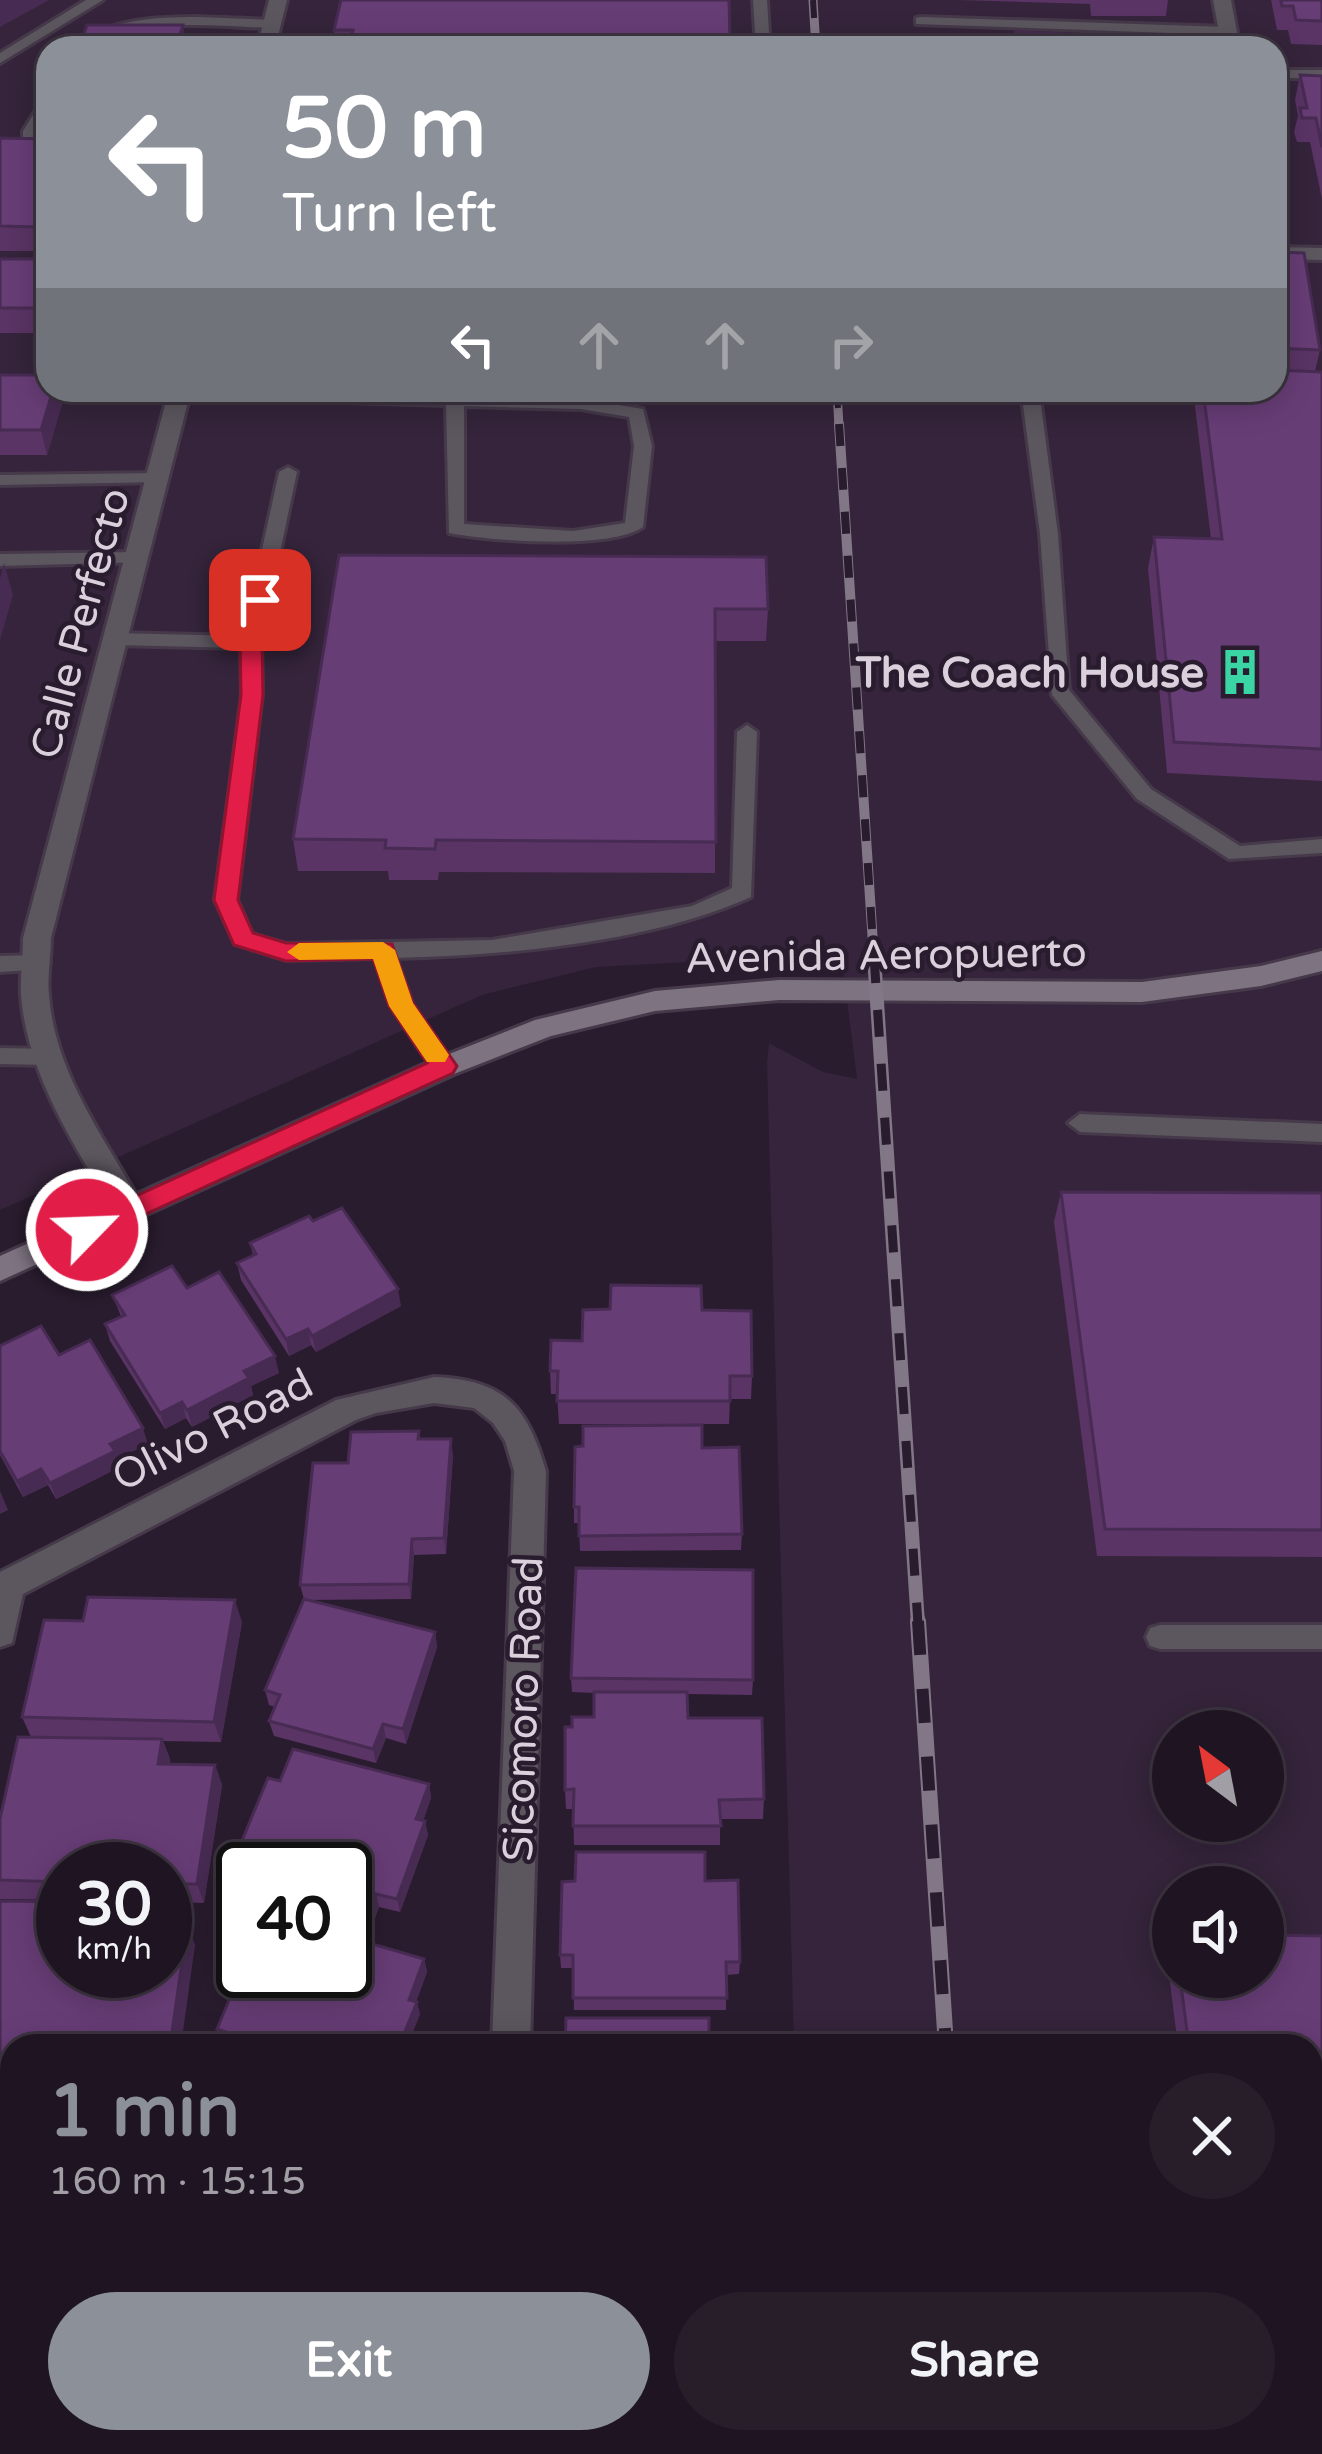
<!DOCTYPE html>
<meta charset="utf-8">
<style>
:root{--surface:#1f1522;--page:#271e2a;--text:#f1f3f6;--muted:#a19fa5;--line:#3c3440;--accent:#8c9099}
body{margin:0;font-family:"Varela Round",sans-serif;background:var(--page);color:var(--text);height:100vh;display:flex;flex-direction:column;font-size:45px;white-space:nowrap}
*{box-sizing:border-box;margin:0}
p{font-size:39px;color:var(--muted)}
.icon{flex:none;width:66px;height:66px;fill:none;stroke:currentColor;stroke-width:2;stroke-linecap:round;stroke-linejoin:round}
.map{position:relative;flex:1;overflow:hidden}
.side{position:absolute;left:0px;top:2034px;width:1323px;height:420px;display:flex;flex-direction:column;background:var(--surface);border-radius:36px 36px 0 0;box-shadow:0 6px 30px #0003,0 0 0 3px var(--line)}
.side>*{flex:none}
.banner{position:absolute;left:36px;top:36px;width:1251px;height:366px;border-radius:36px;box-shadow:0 6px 30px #0003,0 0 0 3px var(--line);background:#8c9099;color:#fff;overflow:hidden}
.needle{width:78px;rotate:328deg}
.controls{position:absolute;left:1152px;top:1710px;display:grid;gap:24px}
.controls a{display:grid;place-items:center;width:132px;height:132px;border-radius:50%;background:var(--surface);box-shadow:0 6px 30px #0003,0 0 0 3px var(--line);font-size:60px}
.speed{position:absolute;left:36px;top:1842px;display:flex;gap:24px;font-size:60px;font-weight:700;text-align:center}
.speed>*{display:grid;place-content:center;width:156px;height:156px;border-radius:50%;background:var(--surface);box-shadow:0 6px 30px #0003,0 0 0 3px var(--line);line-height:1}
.speed small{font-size:30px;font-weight:400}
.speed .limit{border:6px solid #111;border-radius:18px;background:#fff;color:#111}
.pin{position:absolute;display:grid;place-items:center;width:102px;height:102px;color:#fff;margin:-51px;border-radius:24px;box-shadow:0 6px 18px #0006}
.me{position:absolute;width:132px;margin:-66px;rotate:66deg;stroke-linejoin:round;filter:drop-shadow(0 0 9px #0008)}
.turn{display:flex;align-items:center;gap:42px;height:252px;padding:0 48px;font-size:54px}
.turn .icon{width:156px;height:156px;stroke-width:2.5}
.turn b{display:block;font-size:84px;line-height:102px}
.lanes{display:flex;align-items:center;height:114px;padding:0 48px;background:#0003;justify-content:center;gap:60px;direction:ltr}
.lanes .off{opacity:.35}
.round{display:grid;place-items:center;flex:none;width:126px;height:126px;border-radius:63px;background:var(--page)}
.overview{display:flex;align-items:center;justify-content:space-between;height:204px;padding:0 48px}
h1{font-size:72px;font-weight:700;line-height:90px;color:var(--accent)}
.cta{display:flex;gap:24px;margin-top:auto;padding:24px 48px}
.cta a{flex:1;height:138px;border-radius:72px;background:var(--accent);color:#fff;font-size:48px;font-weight:700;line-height:138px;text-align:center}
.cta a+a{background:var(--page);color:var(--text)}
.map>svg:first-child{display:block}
.built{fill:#35243b;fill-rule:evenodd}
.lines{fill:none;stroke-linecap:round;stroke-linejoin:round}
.lane-casing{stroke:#45394a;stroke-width:6}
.street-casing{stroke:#45394a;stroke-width:6}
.secondary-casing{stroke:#45394a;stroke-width:6}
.lane{fill:#5c565f;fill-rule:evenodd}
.street{fill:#5c565f;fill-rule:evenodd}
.secondary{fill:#7d7381;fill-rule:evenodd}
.rail-far3-casing{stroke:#827786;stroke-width:9}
.rail-far2-casing{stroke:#827786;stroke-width:10}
.rail-far1-casing{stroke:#827786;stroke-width:14}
.rail-casing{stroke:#827786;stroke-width:16}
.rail-far3{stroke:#291c2e;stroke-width:6;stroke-dasharray:18;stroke-linecap:butt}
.rail-far2{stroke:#291c2e;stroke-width:8;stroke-dasharray:22;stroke-linecap:butt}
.rail-far1{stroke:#291c2e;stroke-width:9;stroke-dasharray:27;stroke-linecap:butt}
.rail{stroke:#291c2e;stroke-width:12;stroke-dasharray:34;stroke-linecap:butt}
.wall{fill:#593465}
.shaded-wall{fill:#482b53}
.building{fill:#673d76;stroke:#482b53;stroke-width:3}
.route{fill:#e11d48;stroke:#92132f;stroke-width:3}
.slow{fill:#f59e0b}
.labels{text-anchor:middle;stroke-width:9;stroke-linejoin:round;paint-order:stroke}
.street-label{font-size:42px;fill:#d9d0dc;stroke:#291c2e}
.poi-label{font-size:42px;font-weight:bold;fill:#d9d0dc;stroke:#291c2e;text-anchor:end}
</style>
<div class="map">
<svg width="1322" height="2454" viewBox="0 0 1322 2454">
<rect width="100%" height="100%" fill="#291c2e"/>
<path class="built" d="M0,0H1322V2454H806L805,2442H1311V2046H794L767,1063L769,1043L823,1072L857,1079L841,954L596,967L482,995L0,1210ZM48,48H1275V390H48ZM1173,1731H1263V1821H1173ZM1173,1887H1263V1977H1173Z"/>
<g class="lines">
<defs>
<g id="lane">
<polygon points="86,0 103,0 0,63 0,53"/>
<polygon points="753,0 767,0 770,48 756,48"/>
<path d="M198,17L272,20L279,24L272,28C230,27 187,22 146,28C119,32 98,48 72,48C107,19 154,17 198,17Z"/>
<polygon points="921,17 1227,27 1234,31 1227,35 916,24 916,18"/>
<rect x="1275" y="70" width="47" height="8"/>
<polygon points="48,98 48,115 36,142 48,142 48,152 23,150 23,131 43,99"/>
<path d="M172,390L581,399L643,409L652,446L643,527C610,550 490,541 449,533L446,405L179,397L173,396ZM464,406L581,409L629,417L634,446L625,523L573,531L464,524Z"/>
<polygon points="1013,390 1031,390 1041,405 1058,534 1069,690 1151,789 1240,846 1322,839 1322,853 1229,859 1137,799 1052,695 1040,534 1023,405"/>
<path d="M288,467L297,472L261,642L262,695L237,900L252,934L286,944L492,940L692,906L732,888L737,732L747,725L757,732L751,897C649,943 507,955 396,958L412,1004L455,1067L444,1075L436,1073L391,1006L375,958L286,960L235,944L215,900L242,695L241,648L115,645L105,639L115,633L243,636L279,472Z"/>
<polygon points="157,473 163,474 163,482 0,485 0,475"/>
<polygon points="137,552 146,558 144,562 0,566 0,554"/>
<polygon points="39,955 50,963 47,969 0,972 0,956"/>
<polygon points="0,1048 47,1049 58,1057 47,1065 0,1064"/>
<polygon points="1080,1114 1322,1124 1322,1142 1080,1132 1068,1123"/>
<polygon points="1160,1625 1322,1625 1322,1649 1160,1649 1150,1646 1146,1637 1150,1628"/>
</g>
<g id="street">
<polygon points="269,0 287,0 275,48 257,48"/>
<polygon points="1213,0 1231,0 1240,48 1222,48"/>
<polygon points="1275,247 1322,248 1322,260 1275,259"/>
<path d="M169,390H191L51,938C51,957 47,976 49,995C55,1076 108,1142 145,1211L141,1219H119C78,1152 27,1076 21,995C20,976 23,957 23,938Z"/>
<path d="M434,1377C505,1380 527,1406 546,1471L530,2046H492L514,1471L505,1441L493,1423L474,1408L434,1403L376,1413L356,1420L23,1594L12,1643L0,1647V1572L336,1400Z"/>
<rect x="477" y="2442" width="42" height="12"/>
</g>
<polygon id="secondary" points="1322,951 1322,971 1261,986 1142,1002 779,1000 655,1011 551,1036 454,1074 0,1281 0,1256 434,1060 535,1020 655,991 779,980 1142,982 1261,966"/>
</defs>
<use href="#lane" class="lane-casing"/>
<use href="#street" class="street-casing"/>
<use href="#secondary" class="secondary-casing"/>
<use href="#lane" class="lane"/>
<use href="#street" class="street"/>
<use href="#secondary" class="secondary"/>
<defs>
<g id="rail-far3">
<polyline points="813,0 816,48"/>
<polyline points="837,390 839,427"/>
</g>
<polyline id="rail-far2" points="839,424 874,959"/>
<polyline id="rail-far1" points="874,956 918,1624"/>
<g id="rail">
<polyline points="918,1621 946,2046"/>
<polyline points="974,2442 975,2454"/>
</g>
</defs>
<use href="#rail-far3" class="rail-far3-casing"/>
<use href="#rail-far2" class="rail-far2-casing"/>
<use href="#rail-far1" class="rail-far1-casing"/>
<use href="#rail" class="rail-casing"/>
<use href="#rail-far3" class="rail-far3"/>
<use href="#rail-far2" class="rail-far2"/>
<use href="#rail-far1" class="rail-far1"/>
<use href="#rail" class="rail"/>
</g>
<g class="wall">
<polygon points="729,0 730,48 336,48 334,30"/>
<polygon points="958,0 1168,0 1166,16 1091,16 1090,4"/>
<polygon points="1271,0 1322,0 1322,45 1291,44 1288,30 1277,30"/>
<polygon points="1300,75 1322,76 1322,199 1310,142 1297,142 1294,132 1298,116 1295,100"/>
<polygon points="0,138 48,139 43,251 0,251"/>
<polygon points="1275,252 1320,350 1315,371 1322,372 1322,781 1167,773 1148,568 1154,537 1211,539 1194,398 1195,390 1275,390"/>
<rect x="0" y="259" width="48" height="74"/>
<polygon points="0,375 63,400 47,455 0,455"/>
<polygon points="339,555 768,609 766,641 715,641 715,873 439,872 438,880 389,880 388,871 298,871 293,839"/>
<polygon points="1061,1192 1322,1193 1322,1557 1097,1556 1054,1222"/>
<polygon points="313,1221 401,1306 316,1352 311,1345 289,1356 241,1280 237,1263 253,1255 250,1243"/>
<polygon points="187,1288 279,1373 251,1386 253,1395 192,1427 186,1418 165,1429 110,1341 105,1324 121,1316 112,1295"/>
<polygon points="702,1310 752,1376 751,1399 730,1399 729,1424 559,1424 557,1394 551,1394 550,1371 582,1341"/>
<polygon points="0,1346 59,1355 148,1444 117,1459 120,1467 56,1499 48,1485 23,1497 0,1455"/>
<polygon points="419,1431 420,1439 453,1455 446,1554 414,1555 411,1599 309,1600 435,1632 437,1647 406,1744 386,1738 376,1763 274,1736 269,1721 275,1707 269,1705 265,1690 304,1599 300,1585 348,1463"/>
<polygon points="702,1448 742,1534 741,1550 580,1551 579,1523 574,1523 574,1507"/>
<polygon points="83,1621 242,1622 221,1742 163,1741 170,1759 170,1764 215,1765 222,1785 204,1903 165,1902 165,1869 63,1869 63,1900 0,1899 0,1819 31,1737 22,1717"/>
<polygon points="571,1678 753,1680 752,1695 687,1694 688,1718 764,1799 763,1819 720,1819 720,1845 574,1845 573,1809 566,1809 565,1790 572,1727 594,1717 594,1693 572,1692"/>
<polygon points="280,1781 429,1784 431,1798 423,1821 425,1821 428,1835 400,1912 379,1907 370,1931 345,1924 345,1869 241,1869 236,1855"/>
<polygon points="575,1881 705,1881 740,1962 739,1974 726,1975 726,2010 574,2010 573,1968 561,1968 560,1955"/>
<polygon points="0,1901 63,1971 187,1927 195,1945 12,2046 12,2075 0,2075"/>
<polygon points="1263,1935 1322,1936 1322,2454 1184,2454 1182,2442 1311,2442 1311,2046 1178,2046 1166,1951 1173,1937 1173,1977 1263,1977"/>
<polygon points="424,1959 427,1972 416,2002 420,2014 407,2046 238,2046 222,2041 217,2029"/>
<rect x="0" y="2080" width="12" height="182"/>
</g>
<g class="shaded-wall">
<polygon points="0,0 49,0 0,27"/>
<polygon points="183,25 186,48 176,48"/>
<polygon points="48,196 48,236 43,251 37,227"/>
<polygon points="53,390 61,390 63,400 47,455 41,430"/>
<polygon points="4,563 13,595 0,640 0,579"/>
<polygon points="398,1289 401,1306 316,1352 312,1336"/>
<polygon points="308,1329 311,1345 289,1356 286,1339"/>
<polygon points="275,1356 279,1373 251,1386 253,1395 192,1427 187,1410 244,1371"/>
<polygon points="182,1402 186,1418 165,1429 160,1413"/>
<polygon points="143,1428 148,1444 117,1459 120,1467 56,1499 50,1483 110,1444"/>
<polygon points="451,1439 453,1455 446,1554 444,1538"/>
<polygon points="41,1469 48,1485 23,1497 17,1481"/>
<polygon points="0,1491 8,1510 0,1514"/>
<polygon points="412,1539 414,1555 411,1599 409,1584"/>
<polygon points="235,1600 242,1622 221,1742 214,1722"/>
<polygon points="435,1632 437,1647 406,1744 403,1729"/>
<polygon points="383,1724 386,1738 376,1763 373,1749"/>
<polygon points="162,1739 170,1759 166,1784 158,1764"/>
<polygon points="215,1765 222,1785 204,1903 197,1884"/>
<polygon points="429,1784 431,1798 419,1833 416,1819"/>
<polygon points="425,1821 428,1835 400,1912 397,1899"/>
<polygon points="376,1894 379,1907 370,1931 367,1918"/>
<polygon points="187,1927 195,1945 181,2046 170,2046"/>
<polygon points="424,1959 427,1972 412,2012 409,2000"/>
<polygon points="417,2002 420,2014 407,2046 399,2046"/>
<polygon points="111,2442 123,2442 121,2454 110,2454"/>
<polygon points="365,2442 375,2442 371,2454 361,2454"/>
</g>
<g class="building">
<polygon points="341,0 729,0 730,43 350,42 353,30 334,30"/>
<polygon points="1281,0 1322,0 1322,21 1296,20 1293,6 1282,6"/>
<polygon points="87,25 183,25 176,48 79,48"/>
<polygon points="1016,32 1143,37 1144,48 1021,48"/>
<polygon points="1300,75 1322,76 1322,147 1316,118 1302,118 1300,108 1307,108"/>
<polygon points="0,138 48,139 48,196 37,227 0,226"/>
<polygon points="1275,252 1304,253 1320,350 1275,348"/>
<rect x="0" y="259" width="48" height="49"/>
<polygon points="1275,370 1322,372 1322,749 1174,742 1154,537 1222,539 1203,390 1275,390"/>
<polygon points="0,375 48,375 48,390 53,390 41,430 0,430"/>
<polygon points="339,555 766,557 768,609 715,609 716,842 436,840 435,849 385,848 386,840 293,839"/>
<polygon points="1061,1192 1322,1193 1322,1530 1105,1529"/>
<polygon points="342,1208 398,1289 312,1336 308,1329 286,1339 237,1263 256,1254 250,1243 309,1216 313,1221"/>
<polygon points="172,1266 187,1288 219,1272 275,1356 244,1371 249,1378 187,1410 182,1402 160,1413 105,1324 125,1315 112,1295"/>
<polygon points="611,1285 701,1286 702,1310 751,1311 752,1376 730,1376 730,1401 557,1401 558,1371 550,1371 551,1340 582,1341 583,1310 610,1309"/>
<polygon points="41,1326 59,1355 90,1340 143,1428 110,1444 115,1451 50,1483 41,1469 17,1481 0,1451 0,1346"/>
<polygon points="702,1425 702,1448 739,1447 742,1534 579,1536 579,1507 574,1507 575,1447 583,1446 583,1426"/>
<polygon points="419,1431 418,1439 451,1439 444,1538 412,1539 409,1584 300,1585 313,1463 348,1463 351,1432"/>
<polygon points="576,1568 753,1570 753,1680 571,1678"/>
<polygon points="88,1597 235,1600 214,1722 22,1717 44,1620 83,1621"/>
<polygon points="304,1599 435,1632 403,1729 383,1724 373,1749 269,1721 280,1695 265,1690"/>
<polygon points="594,1692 687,1692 688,1718 762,1718 764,1799 719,1800 721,1826 573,1826 574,1789 565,1790 565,1727 572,1727 572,1717 594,1717"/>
<polygon points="18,1737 162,1739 158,1764 215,1765 197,1884 165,1884 165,1869 63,1869 63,1882 0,1880 0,1819"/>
<polygon points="293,1749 429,1784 416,1819 425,1821 397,1899 376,1894 367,1918 345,1912 345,1869 267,1869 269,1864 236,1855 268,1778 280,1781"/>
<polygon points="576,1852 705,1852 705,1881 738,1880 740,1962 726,1962 727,1998 573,1998 573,1955 560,1955 562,1882 575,1881"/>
<polygon points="0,1901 63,1902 63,1971 165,1971 165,1927 187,1927 170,2046 12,2046 12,2058 0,2058"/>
<polygon points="1263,1935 1322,1936 1322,2454 1195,2454 1193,2442 1311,2442 1311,2046 1189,2046 1180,1977 1263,1977"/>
<polygon points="345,1936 424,1959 409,2000 417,2002 399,2046 267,2046 217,2029 243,1967 243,1971 345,1971"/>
<polygon points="566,2018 709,2018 709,2046 565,2046"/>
<rect x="0" y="2080" width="12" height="168"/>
<polygon points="0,2275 12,2275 12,2442 111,2442 110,2454 0,2454"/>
<polygon points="165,2442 365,2442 361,2454 160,2454"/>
<polygon points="537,2442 773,2442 773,2454 536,2454"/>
</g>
<polygon class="route" points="260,593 271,600 262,642 263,695 238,900 253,933 286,943 392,944 413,1003 457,1066 453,1073 87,1241 73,1230 77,1223 427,1063 389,1006 373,959 286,961 234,945 214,900 241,695 240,642 250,600"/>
<polygon class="slow" points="383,942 395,950 413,1003 449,1055 445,1062 427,1062 389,1006 373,959 299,960 287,952 299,943"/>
<defs>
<symbol id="building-bare" viewBox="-9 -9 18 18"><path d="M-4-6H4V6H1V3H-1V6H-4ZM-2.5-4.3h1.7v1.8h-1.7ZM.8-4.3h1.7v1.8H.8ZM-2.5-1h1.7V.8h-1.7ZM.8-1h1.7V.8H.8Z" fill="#3bd4a4" stroke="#291c2e" stroke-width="2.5" paint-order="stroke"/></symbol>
</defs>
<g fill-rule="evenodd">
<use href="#building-bare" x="1207" y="639" width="66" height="66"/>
</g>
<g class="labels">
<g class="street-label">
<text transform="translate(79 623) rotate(-75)" y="15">Calle Perfecto</text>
<text transform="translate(886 954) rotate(-1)" y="15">Avenida Aeropuerto</text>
<text transform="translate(212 1429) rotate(-27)" y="15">Olivo Road</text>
<text transform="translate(522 1709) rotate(-88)" y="15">Sicomoro Road</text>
</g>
<g class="poi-label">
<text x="1204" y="687">The Coach House</text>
</g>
</g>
</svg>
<div class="controls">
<a><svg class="needle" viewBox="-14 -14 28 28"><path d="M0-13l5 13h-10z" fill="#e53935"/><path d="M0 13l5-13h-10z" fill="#a19fa5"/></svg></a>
<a><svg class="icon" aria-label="sound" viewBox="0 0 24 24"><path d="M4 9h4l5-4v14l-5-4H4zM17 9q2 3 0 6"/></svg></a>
</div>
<div class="speed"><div>30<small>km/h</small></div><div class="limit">40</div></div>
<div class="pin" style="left:260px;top:600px;background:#d93025"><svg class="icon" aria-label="arrive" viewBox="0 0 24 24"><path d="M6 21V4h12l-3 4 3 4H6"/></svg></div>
<svg class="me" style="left:87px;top:1230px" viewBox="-20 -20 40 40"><circle r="17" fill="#e11d48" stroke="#fff" stroke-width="3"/><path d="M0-11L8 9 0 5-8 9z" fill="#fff"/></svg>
<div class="banner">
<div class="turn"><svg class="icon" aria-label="left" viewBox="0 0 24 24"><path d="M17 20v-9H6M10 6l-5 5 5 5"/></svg><div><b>50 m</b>Turn left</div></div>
<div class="lanes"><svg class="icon" aria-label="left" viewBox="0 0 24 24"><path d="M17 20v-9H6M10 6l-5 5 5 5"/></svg><svg class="icon off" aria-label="ahead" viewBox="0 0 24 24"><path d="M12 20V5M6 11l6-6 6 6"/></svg><svg class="icon off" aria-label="ahead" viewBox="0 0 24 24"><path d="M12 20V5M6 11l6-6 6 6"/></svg><svg class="icon off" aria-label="right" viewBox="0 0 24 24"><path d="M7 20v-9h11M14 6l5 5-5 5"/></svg></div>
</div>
<section class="side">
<div class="overview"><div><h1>1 min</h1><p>160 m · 15:15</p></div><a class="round"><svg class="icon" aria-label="close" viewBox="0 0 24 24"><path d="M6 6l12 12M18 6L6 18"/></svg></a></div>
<div class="cta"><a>Exit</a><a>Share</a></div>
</section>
</div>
